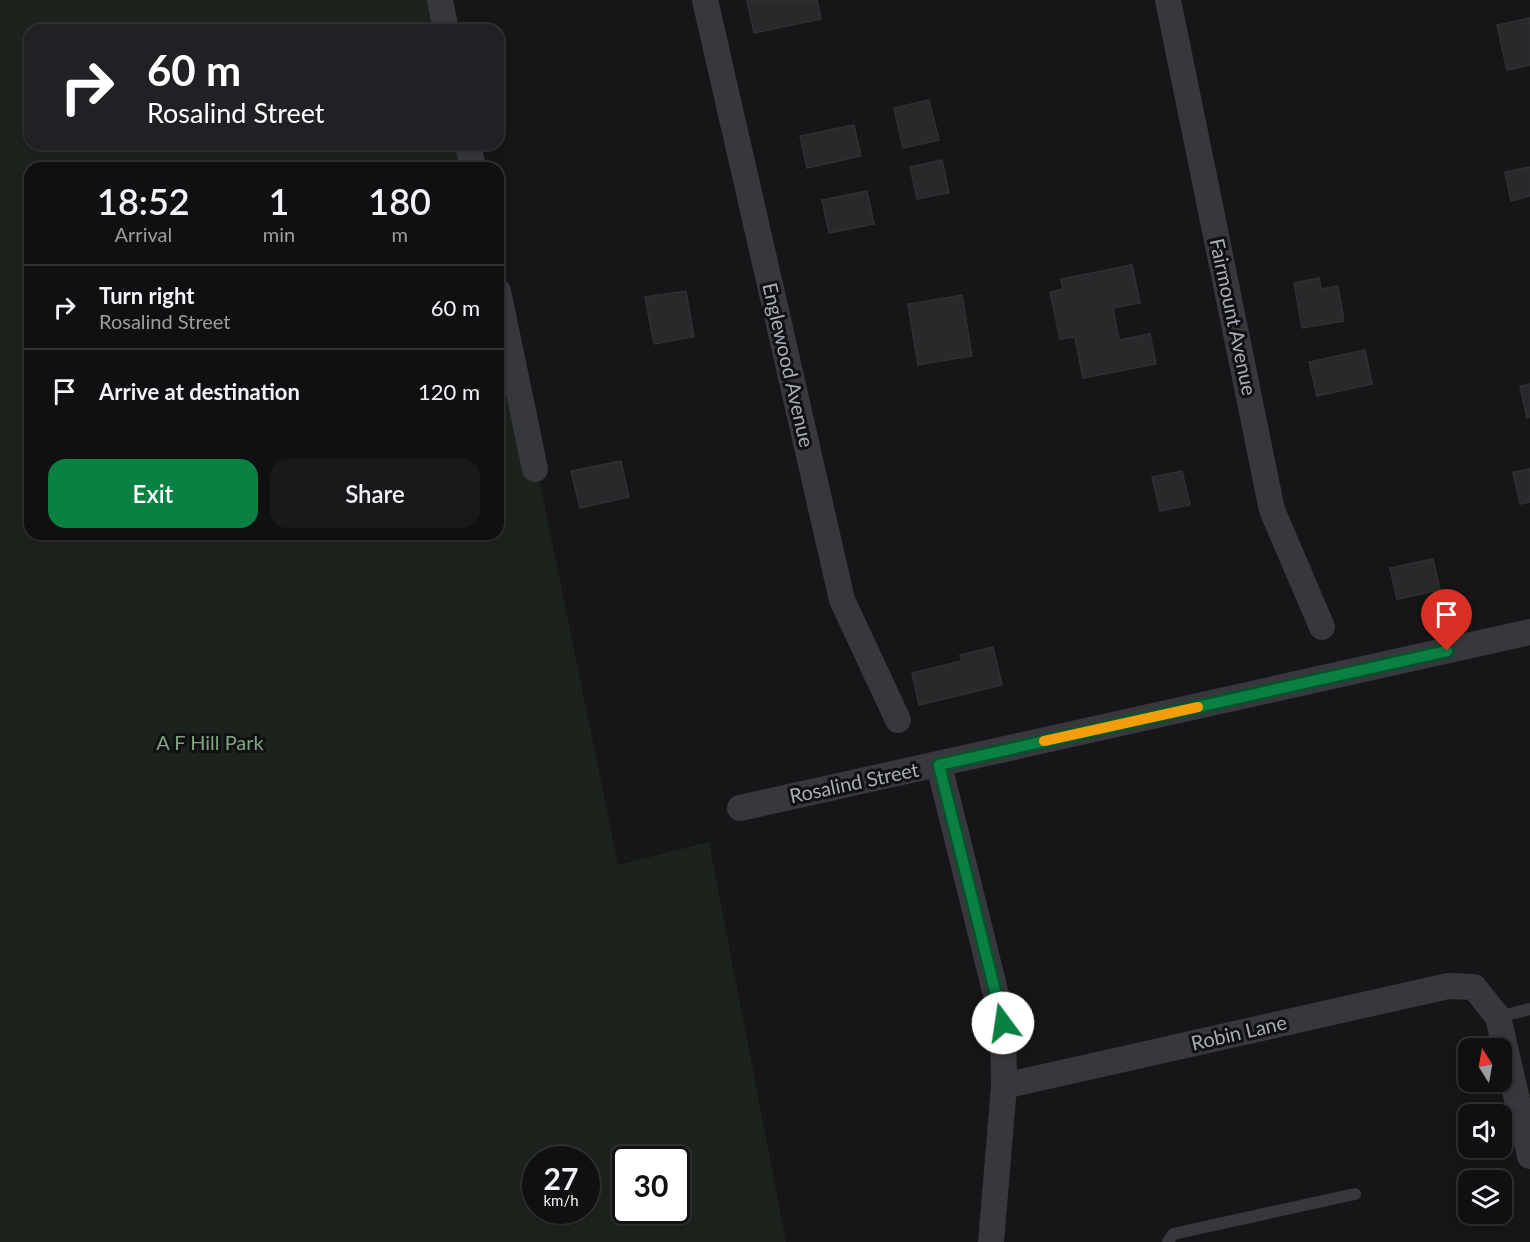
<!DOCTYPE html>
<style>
:root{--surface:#101012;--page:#19191b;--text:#f1f3f6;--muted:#9c9d9f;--line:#303032;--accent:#0b8043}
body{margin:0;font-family:Lato,sans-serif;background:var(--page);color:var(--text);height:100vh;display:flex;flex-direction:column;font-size:22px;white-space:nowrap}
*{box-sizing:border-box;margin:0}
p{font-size:20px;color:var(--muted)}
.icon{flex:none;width:33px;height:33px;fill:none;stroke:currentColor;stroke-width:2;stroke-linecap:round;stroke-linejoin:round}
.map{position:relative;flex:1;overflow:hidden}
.panel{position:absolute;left:24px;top:162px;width:480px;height:378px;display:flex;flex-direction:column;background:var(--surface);border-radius:18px;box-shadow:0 3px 9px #0003,0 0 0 2px var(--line)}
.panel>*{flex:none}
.banner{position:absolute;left:24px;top:24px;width:480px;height:126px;border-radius:18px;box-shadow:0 3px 9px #0003,0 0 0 2px var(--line);background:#202124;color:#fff;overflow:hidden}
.needle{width:39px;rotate:349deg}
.fabs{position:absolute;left:1458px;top:1038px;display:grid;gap:12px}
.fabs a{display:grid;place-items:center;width:54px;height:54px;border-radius:12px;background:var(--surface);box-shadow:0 3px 9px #0003,0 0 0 2px var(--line);font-size:30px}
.speed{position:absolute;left:522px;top:1146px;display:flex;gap:12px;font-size:30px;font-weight:700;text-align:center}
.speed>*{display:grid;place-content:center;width:78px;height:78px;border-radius:50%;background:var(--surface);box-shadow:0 3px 9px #0003,0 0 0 2px var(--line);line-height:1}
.speed small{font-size:15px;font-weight:400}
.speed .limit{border:3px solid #111;border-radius:9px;background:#fff;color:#111}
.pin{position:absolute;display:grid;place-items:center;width:51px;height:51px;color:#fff;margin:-62px -26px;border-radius:50% 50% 50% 0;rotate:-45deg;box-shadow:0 0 6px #0007}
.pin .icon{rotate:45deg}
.me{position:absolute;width:66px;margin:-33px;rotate:346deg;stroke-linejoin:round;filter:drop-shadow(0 0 4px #0008)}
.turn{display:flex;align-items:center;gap:21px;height:126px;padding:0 24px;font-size:27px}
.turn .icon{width:78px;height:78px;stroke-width:2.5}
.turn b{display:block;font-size:42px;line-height:51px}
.eta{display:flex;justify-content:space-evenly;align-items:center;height:102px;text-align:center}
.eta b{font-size:36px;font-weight:600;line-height:42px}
.button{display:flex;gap:12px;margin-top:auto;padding:12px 24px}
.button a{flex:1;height:69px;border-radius:18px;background:var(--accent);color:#fff;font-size:24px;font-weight:600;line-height:69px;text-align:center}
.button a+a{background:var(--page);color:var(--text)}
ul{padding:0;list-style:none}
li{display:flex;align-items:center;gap:18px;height:84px;padding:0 24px;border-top:2px solid var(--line)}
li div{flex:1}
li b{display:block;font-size:22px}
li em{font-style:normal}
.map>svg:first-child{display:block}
.green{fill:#1c231d;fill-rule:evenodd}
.building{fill:#29292c;stroke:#303034;stroke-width:1.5}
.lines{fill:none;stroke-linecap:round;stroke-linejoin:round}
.service{stroke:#37383d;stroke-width:12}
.minor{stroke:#37383d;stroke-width:26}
.route-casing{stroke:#07532c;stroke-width:15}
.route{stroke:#0b8043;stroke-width:10}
.slow{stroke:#f59e0b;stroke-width:10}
.labels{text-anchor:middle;stroke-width:6;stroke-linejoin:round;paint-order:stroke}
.street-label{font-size:20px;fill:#a8adb8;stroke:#111113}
.park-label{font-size:20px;fill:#7fa381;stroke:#111113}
</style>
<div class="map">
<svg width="1530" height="1242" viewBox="0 0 1530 1242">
<rect width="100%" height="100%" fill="#161618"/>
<path class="green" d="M0,0H444L450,30H30V144H472L477,168H30V534H498V277L618,865L709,842L786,1242H0ZM536,1160H586V1210H536ZM626,1160H676V1210H626Z"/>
<g class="building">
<polygon points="754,0 817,0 821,19 754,33 747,1"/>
<polygon points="1530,18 1530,65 1507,70 1497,25"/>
<polygon points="929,100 939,140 903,148 894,108"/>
<polygon points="854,125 861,156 807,168 800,136"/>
<polygon points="942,160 949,193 917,199 910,167"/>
<polygon points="1530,167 1530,196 1511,201 1505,172"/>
<polygon points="867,191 874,224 829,233 822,200"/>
<polygon points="1132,265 1140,303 1113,308 1119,340 1150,334 1156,364 1083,378 1075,337 1060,339 1050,292 1063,289 1061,279"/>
<polygon points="1319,278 1321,289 1338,286 1344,321 1302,328 1294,283"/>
<polygon points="686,291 694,337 654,344 645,297"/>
<polygon points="962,295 972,356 918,365 908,304"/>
<polygon points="1365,350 1372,384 1317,396 1309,362"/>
<polygon points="1530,384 1530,417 1527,418 1520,386"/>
<polygon points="621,461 629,497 580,508 571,471"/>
<polygon points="1530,469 1530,502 1520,504 1513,472"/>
<polygon points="1182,471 1190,505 1160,511 1152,477"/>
<polygon points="1433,559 1440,590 1397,599 1390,568"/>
<polygon points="993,647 1002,685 919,705 912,673 962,661 960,655"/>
</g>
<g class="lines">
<g class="service">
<polyline points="1498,1017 1530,1009"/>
<polyline points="1168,1242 1173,1234 1355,1194"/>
</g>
<g class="minor">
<polyline points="440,0 446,30"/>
<polyline points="705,0 842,600 898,720"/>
<polyline points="1168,0 1272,510 1322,627"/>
<polyline points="468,144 473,168"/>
<polyline points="498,291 535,469"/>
<polyline points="939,765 1003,1023 1004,1086 991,1242"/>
<polyline points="740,808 1530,632"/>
<polyline points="1004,1086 1448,986 1474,987 1498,1017 1530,1156"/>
</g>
</g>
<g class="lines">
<defs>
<polyline id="route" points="1003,1023 939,765 1447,651"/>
</defs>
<use href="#route" class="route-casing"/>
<use href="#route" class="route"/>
<polyline class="slow" points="1044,741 1198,707"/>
</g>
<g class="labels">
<g class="street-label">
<text transform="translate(1233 317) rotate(78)" y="7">Fairmount Avenue</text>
<text transform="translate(788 365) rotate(77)" y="7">Englewood Avenue</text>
<text transform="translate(854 783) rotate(-12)" y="7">Rosalind Street</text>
<text transform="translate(1239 1033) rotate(-13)" y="7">Robin Lane</text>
</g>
<g class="park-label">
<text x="210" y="750">A F Hill Park</text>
</g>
</g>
</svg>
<div class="fabs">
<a><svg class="needle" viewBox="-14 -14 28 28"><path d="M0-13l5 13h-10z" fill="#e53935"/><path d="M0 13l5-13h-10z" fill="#9c9d9f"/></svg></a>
<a><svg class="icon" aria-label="sound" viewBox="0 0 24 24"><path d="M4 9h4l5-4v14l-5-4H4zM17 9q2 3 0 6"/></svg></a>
<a><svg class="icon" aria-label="layers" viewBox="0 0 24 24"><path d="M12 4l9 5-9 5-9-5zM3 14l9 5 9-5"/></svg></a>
</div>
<div class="speed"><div>27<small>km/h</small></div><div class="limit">30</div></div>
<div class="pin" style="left:1447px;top:651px;background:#d93025"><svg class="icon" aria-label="arrive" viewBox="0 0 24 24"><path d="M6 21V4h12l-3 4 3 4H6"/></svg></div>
<svg class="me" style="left:1003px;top:1023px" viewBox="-20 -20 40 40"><circle r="19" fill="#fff"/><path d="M0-13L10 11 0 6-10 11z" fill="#0b8043"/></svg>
<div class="banner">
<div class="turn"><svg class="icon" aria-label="right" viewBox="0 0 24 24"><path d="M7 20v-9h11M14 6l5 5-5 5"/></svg><div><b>60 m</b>Rosalind Street</div></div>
</div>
<section class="panel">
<div class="eta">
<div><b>18:52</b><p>Arrival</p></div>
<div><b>1</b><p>min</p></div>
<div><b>180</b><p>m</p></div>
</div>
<ul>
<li><svg class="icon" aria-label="right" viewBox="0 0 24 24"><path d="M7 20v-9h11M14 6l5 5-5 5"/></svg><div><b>Turn right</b><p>Rosalind Street</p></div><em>60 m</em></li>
<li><svg class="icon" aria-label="arrive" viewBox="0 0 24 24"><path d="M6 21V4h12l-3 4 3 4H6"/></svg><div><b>Arrive at destination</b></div><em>120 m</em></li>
</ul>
<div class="button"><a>Exit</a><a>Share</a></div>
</section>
</div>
